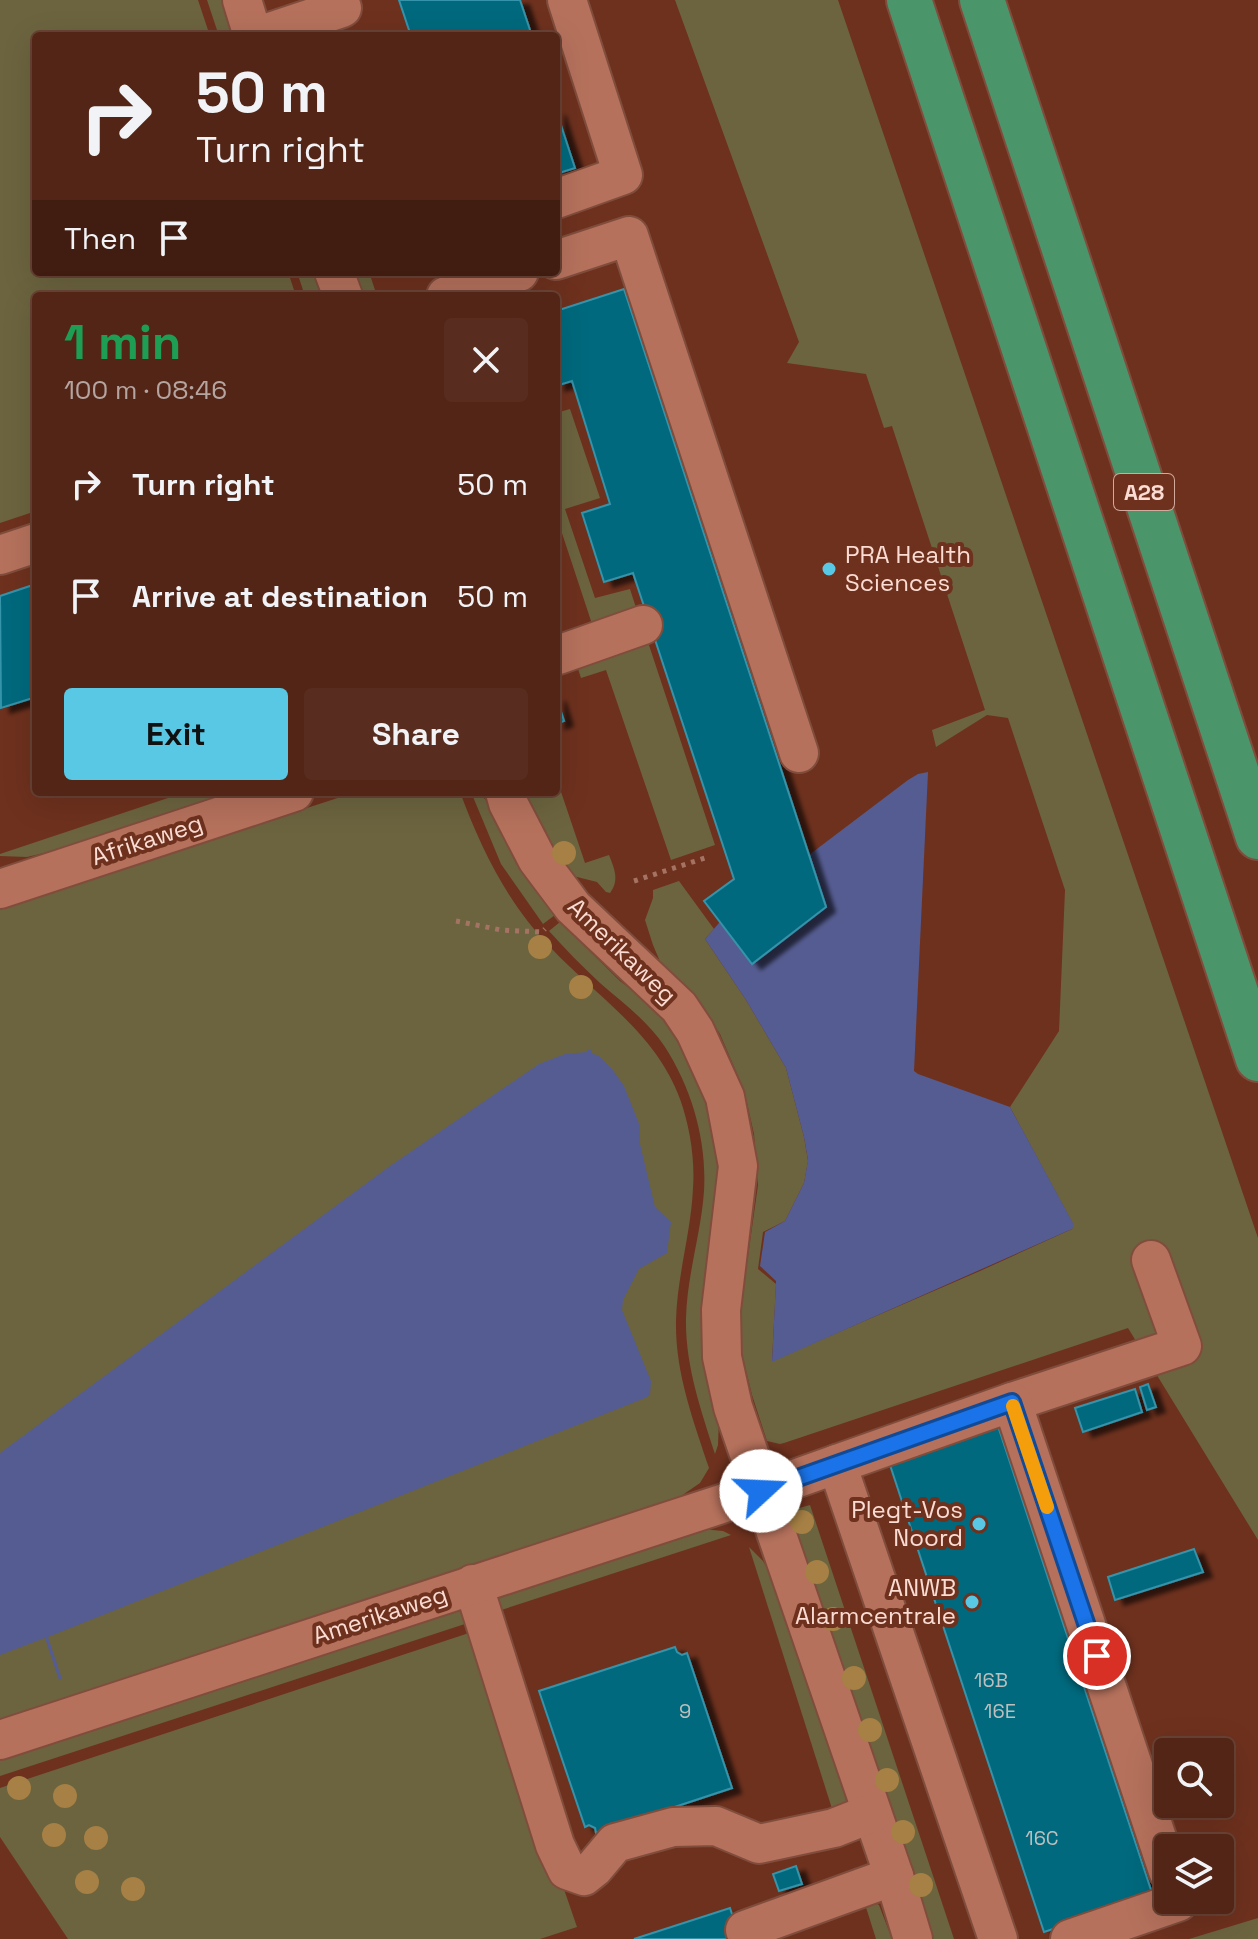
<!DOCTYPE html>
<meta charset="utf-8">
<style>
:root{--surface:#522516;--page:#582d1f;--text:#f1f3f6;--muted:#b5a5a1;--line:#684235;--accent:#59c8e4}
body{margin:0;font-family:"Space Grotesk",sans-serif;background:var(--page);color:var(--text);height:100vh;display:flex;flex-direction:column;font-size:30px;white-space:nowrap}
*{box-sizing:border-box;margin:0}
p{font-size:26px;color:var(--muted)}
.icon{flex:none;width:44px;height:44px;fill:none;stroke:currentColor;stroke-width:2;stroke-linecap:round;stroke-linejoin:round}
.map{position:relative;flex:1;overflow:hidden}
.details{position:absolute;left:32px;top:292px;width:528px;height:504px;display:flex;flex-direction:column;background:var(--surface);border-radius:8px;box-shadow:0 8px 32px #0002,0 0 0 2px var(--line)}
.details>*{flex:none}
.hud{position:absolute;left:32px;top:32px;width:528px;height:244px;border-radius:8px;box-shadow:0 8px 32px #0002,0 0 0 2px var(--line);background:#522516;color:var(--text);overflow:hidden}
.controls{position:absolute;left:1154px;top:1738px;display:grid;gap:16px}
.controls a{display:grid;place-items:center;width:80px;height:80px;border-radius:8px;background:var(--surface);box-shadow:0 8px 32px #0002,0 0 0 2px var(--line);font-size:40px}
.pin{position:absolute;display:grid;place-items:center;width:68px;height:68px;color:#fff;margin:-34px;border:4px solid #fff;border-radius:50%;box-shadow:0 2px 8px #0007}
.me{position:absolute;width:88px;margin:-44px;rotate:70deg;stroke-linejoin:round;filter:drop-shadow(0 0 6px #0008)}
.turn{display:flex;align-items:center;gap:28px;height:168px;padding:0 32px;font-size:36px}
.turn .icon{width:104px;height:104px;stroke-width:2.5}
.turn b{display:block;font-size:56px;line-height:68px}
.then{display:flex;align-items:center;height:76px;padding:0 32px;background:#0003;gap:16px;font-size:30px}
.round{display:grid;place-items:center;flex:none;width:84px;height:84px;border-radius:8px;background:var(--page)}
.head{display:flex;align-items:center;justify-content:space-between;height:136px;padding:0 32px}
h1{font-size:48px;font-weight:700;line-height:60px;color:#1e9e55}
.primary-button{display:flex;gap:16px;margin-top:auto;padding:16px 32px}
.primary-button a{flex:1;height:92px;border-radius:8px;background:var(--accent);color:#111;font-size:32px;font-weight:700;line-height:92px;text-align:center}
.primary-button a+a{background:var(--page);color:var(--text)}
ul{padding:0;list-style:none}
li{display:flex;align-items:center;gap:24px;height:112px;padding:0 32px}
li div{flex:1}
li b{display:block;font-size:30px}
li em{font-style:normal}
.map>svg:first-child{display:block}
.green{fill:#6c643f}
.water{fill:#555c91}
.building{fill:#04697d;stroke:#3593aa;stroke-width:2;filter:url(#shadow)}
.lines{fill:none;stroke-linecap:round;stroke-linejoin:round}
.minor-casing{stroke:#804d3d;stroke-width:42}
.highway-casing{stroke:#804d3d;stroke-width:48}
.path{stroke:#a57364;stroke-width:5;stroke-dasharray:4 6;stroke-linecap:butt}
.minor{stroke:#b5715c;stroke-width:38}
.highway{stroke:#4b956b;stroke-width:44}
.tree{fill:#a68044}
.route-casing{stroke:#114b97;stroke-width:20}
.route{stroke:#1a73e8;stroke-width:14}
.slow{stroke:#f59e0b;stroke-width:14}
.poi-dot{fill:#59c8e4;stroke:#6e311e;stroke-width:3}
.labels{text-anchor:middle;stroke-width:8;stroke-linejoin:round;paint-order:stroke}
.number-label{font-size:20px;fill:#bdbfbe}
.shield{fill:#6e311e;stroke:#d1a99d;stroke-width:2}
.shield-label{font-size:22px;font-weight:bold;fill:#fbdcd3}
.poi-label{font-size:24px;fill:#fbdcd3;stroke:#6e311e;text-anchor:end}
.street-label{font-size:24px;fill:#fbdcd3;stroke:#6e311e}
</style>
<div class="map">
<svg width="1258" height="1939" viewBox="0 0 1258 1939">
<defs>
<filter id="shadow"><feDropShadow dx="9" dy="5" stdDeviation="2" flood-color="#0009"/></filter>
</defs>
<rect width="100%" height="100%" fill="#6e311e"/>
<g class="green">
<polygon points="0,0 198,0 210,36 36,36 36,272 288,272 296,296 36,296 36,511 0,523"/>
<polygon points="207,0 225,0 237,36 219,36"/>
<polygon points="675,0 838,0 1258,1238 1258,1540 1128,1328 784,1443 780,1444 767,1441 752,1395 740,1346 740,1313 758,1185 754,1134 744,1090 720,1034 699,1002 662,966 653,945 645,920 653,898 653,890 679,881 714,929 705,939 746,1000 786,1068 804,1137 808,1161 804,1183 785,1221 763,1232 758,1269 776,1284 772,1361 980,1271 1072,1229 1073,1224 1010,1107 1059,1031 1065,890 1008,718 987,715 936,747 932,730 985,710 892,426 884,428 866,374 787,363 799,342"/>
<polygon points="297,272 315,272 323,296 305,296"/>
<polygon points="354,272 369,272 377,296 362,296"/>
<polygon points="570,409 600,498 565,509 595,598 630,589 638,614 594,630 556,515 556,413"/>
<polygon points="646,636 715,845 671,860 606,670 581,678 578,669 579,661"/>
<path d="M556,777L585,863L609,855C614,868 620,880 610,893L606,892L597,882L573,876L547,838L525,792H556Z"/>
<polygon points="186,792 234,792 44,853 27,857 0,856 0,854"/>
<path d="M356,792H460C481,849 508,904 551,948C597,997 656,1033 680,1099C690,1127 695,1159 693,1188C691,1233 677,1276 676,1321C675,1372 693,1420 709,1468L700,1483L681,1496L0,1720V908Z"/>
<polygon points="471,792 477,792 485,799 555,915 543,924 501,864"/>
<path d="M560,922L620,981L641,997L658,1014L674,1031L704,1089L720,1165L702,1319L704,1351L719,1419L718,1445L715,1454C701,1410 685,1365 686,1318C687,1275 701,1234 704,1191C707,1141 692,1089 665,1047C648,1021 623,1003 600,983C582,966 565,949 549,931Z"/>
<polygon points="810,1505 954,1939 932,1939 790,1518 792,1510"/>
<polygon points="702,1529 723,1531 731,1535 492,1613 486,1599"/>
<polygon points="749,1547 763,1561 774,1580 848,1806 834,1815"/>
<polygon points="464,1608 474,1621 0,1776 0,1760"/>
<polygon points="475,1631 577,1927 540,1939 68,1939 0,1837 0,1788"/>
<polygon points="864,1901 872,1901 879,1905 892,1939 876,1939"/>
<polygon points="1258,1918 1258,1939 1189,1939"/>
</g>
<g class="water">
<polygon points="928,772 914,1071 918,1074 1010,1107 1074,1225 1072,1229 772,1362 776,1281 760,1266 765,1232 785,1221 804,1183 808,1160 804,1137 786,1068 746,1000 705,939 719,923 908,780 918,774"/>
<polygon points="587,1049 592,1050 591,1053 599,1056 612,1069 624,1086 640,1126 640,1144 655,1207 671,1222 667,1253 639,1269 623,1300 622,1310 651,1381 650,1395 645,1398 48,1637 62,1679 59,1680 45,1638 0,1655 0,1453 390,1166 539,1064 565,1054 587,1052"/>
</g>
<g class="building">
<polygon points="399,0 520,0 532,36 411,36"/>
<polygon points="556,110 575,168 556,174"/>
<polygon points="624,289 826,907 752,964 704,901 734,879 633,573 604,582 582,513 610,504 572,381 556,386 556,311"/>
<polygon points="36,584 36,697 1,708 0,596"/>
<polygon points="556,696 564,721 556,724"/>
<polygon points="1148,1384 1156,1407 1147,1410 1140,1387"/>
<polygon points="1135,1389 1142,1412 1083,1432 1075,1408"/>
<polygon points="998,1426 1153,1896 1044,1932 889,1462"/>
<polygon points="1194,1549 1203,1572 1115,1600 1108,1577"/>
<polygon points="675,1647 677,1652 682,1655 687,1653 732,1788 596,1833 595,1828 589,1825 585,1827 539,1691"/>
<polygon points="796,1866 802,1884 779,1891 773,1874"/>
<polygon points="730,1908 740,1939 634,1939"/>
</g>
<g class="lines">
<defs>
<g id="minor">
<polyline points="242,0 253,36"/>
<polyline points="258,36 342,8"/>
<polyline points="556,199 623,175 567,0"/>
<polyline points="556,260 629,236 799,753"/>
<polyline points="334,272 343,296"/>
<polyline points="446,296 519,272"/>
<polyline points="0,555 36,543"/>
<polyline points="558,655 643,625"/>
<polyline points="505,792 508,803 537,859 573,907 679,1007 695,1031 725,1097 738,1166 721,1310 722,1357 733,1407 894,1876 913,1939"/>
<polyline points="0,889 294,792"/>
<polyline points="1012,1402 1182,1346 1151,1260"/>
<polyline points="837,1464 1012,1402 1168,1871"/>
<polyline points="473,1584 555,1845 567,1870 584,1876 594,1868 615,1843 673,1827 716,1826 759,1844 834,1828 872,1813"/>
<polyline points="0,1740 761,1491 837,1464 998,1939"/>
<polyline points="745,1930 894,1876"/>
<polyline points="1070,1939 1178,1902 1178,1900"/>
</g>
<g id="highway">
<polyline points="909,0 1258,1059"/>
<polyline points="982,0 1258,837"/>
</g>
</defs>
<use href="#minor" class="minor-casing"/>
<use href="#highway" class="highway-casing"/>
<g class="path">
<polyline points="634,881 708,857"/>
<polyline points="456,921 501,930 542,932 545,929"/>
</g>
<use href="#minor" class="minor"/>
<use href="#highway" class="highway"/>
</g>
<g class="tree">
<circle cx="564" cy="853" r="12"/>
<circle cx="540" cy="947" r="12"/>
<circle cx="581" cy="987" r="12"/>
<circle cx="802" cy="1522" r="12"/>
<circle cx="817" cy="1572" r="12"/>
<circle cx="833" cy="1619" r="12"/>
<circle cx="854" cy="1678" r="12"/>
<circle cx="870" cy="1730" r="12"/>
<circle cx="887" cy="1780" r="12"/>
<circle cx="19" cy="1788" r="12"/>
<circle cx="65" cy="1796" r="12"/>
<circle cx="903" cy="1832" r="12"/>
<circle cx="54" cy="1835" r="12"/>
<circle cx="96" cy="1838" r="12"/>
<circle cx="87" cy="1882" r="12"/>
<circle cx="921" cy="1885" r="12"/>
<circle cx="133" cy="1889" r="12"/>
</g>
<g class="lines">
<defs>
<polyline id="route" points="761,1491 1012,1402 1097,1656"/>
</defs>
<use href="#route" class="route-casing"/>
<use href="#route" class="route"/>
<polyline class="slow" points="1013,1406 1047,1507"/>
</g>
<g class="poi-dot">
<circle cx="829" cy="569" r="8"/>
<circle cx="979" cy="1524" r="8"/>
<circle cx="972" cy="1602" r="8"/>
</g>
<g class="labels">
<g class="number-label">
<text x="991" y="1687">16B</text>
<text x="685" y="1718">9</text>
<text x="1000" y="1718">16E</text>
<text x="1042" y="1845">16C</text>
</g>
<rect class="shield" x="1114" y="474" width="60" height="36" rx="6"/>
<g class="shield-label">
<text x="1144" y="500">A28</text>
</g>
<g class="poi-label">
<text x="845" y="563" text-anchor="start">PRA Health<tspan x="845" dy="28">Sciences</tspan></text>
<text x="963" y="1518">Plegt-Vos<tspan x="963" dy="28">Noord</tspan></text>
<text x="956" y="1596">ANWB<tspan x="956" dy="28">Alarmcentrale</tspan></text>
</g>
<g class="street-label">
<text transform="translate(147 840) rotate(-18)" y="8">Afrikaweg</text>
<text transform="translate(622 951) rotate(44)" y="8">Amerikaweg</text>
<text transform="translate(380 1615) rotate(-18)" y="8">Amerikaweg</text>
</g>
</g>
</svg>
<div class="controls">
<a><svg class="icon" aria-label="search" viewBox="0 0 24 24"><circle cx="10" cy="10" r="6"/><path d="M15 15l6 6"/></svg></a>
<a><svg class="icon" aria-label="layers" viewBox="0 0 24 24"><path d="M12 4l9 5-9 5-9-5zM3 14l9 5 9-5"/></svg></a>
</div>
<div class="pin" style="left:1097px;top:1656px;background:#d93025"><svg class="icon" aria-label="arrive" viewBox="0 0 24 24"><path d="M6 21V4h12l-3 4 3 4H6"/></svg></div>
<svg class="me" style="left:761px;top:1491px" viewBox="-20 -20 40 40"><circle r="19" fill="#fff"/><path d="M0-13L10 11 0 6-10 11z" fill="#1a73e8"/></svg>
<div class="hud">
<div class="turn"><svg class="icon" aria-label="right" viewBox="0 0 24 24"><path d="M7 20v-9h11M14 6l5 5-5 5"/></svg><div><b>50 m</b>Turn right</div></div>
<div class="then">Then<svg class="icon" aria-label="arrive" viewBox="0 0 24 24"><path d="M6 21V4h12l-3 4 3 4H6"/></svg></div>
</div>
<section class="details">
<div class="head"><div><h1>1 min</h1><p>100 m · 08:46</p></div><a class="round"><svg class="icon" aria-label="close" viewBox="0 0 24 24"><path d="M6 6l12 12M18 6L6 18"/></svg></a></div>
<ul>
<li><svg class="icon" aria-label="right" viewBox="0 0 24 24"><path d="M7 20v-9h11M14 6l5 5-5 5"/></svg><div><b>Turn right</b></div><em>50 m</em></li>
<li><svg class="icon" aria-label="arrive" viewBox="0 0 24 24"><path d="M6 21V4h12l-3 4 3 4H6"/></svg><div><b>Arrive at destination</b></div><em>50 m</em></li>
</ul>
<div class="primary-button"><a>Exit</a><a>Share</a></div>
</section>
</div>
